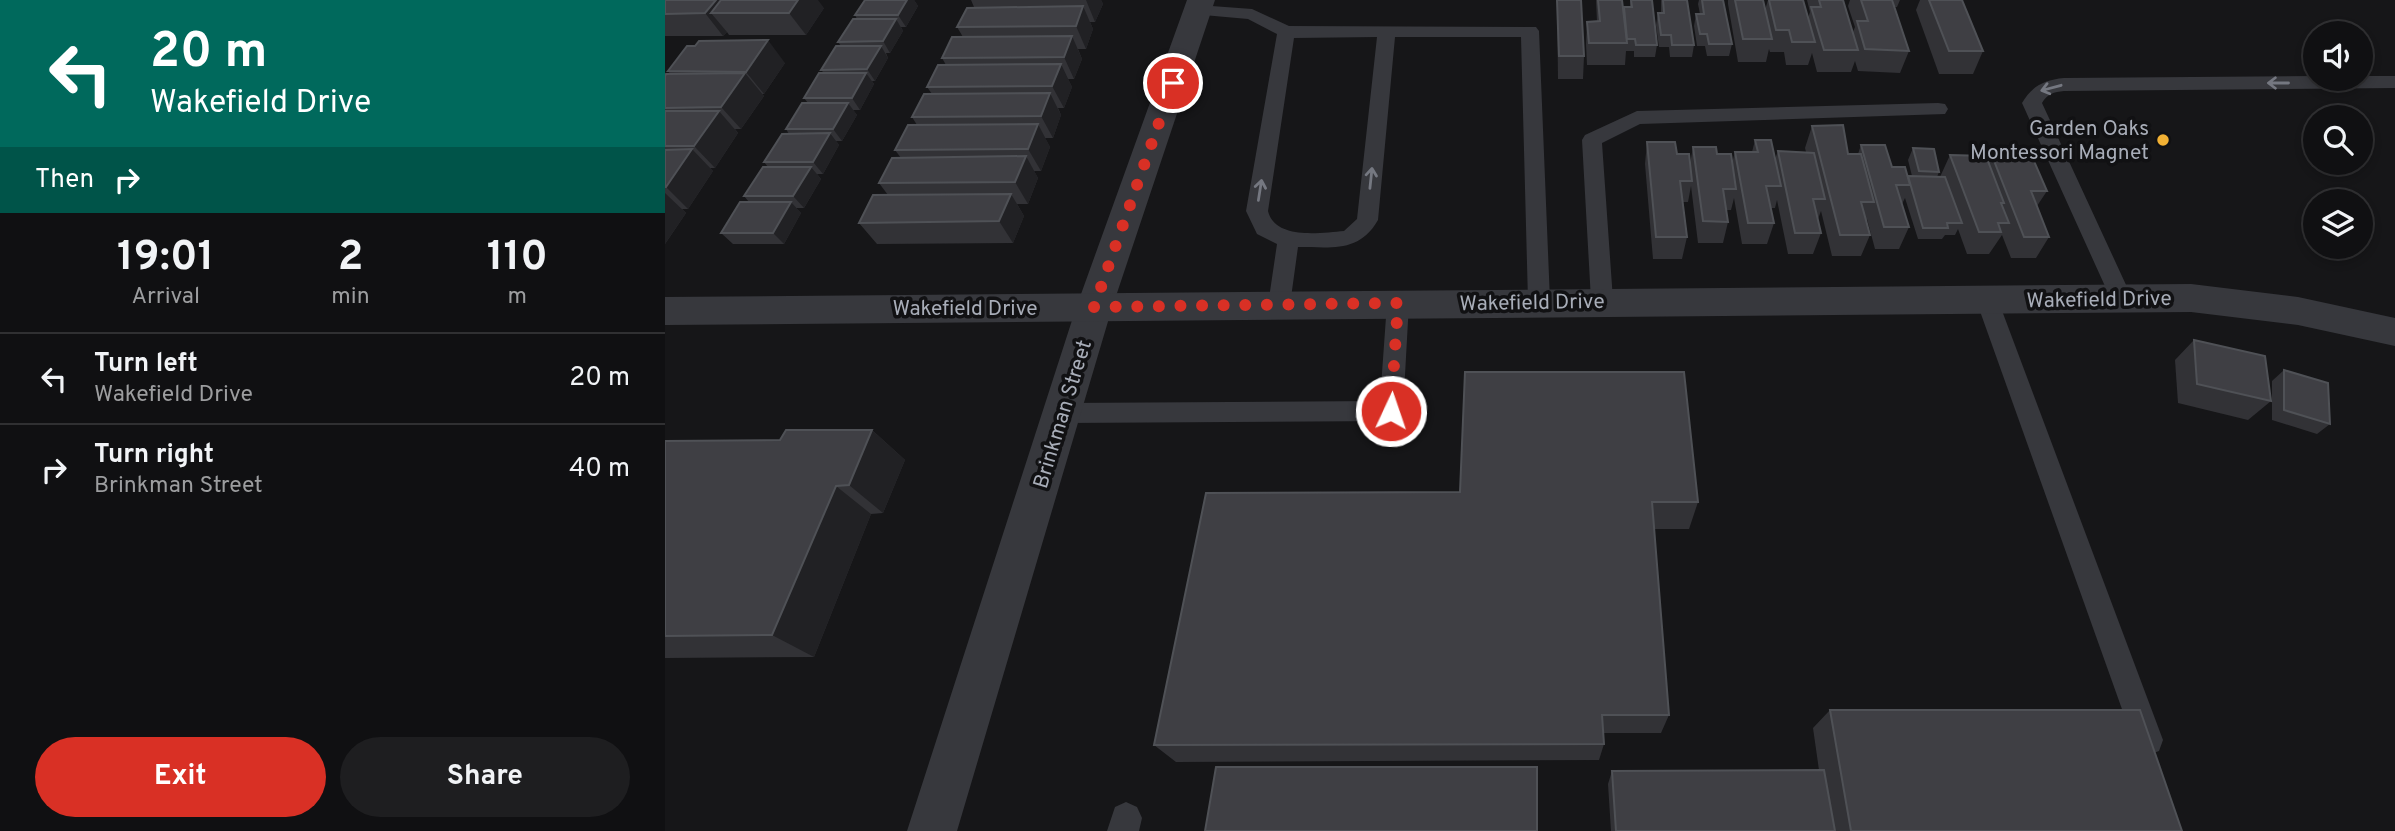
<!DOCTYPE html>
<style>
:root{--surface:#101012;--page:#1e1e20;--text:#f1f3f6;--muted:#9c9d9f;--line:#303032;--accent:#d93025}
body{margin:0;font-family:Overpass,sans-serif;background:var(--page);color:var(--text);height:100vh;display:flex;flex-direction:column;font-size:26px;white-space:nowrap}
*{box-sizing:border-box;margin:0}
p{font-size:23px;color:var(--muted)}
.icon{flex:none;width:38px;height:38px;fill:none;stroke:currentColor;stroke-width:2;stroke-linecap:round;stroke-linejoin:round}
.map{position:relative;flex:1;overflow:hidden}
.panel{display:flex;flex-direction:column;background:var(--surface);width:665px}
.panel>*{flex:none}
.hud{background:#00695c;color:#fff;overflow:hidden}
.fabs{position:absolute;left:1638px;top:21px;display:grid;gap:14px}
.fabs a{display:grid;place-items:center;width:70px;height:70px;border-radius:50%;background:var(--surface);box-shadow:0 4px 10px #0003,0 0 0 2px var(--line);font-size:35px}
.pin{position:absolute;display:grid;place-items:center;width:60px;height:60px;color:#fff;margin:-30px;border:4px solid #fff;border-radius:50%;box-shadow:0 2px 7px #0007}
.me{position:absolute;width:77px;margin:-38px;rotate:3deg;stroke-linejoin:round;filter:drop-shadow(0 0 5px #0008)}
.turn{display:flex;align-items:center;gap:24px;height:147px;padding:0 35px;font-size:32px}
.turn .icon{width:91px;height:91px;stroke-width:2.5}
.turn b{display:block;font-size:49px;line-height:60px}
.then{display:flex;align-items:center;height:66px;padding:0 35px;background:#0003;gap:14px;font-size:26px}
.eta{display:flex;justify-content:space-evenly;align-items:center;height:119px;text-align:center}
.eta b{font-size:42px;font-weight:700;line-height:49px}
.primary-button{display:flex;gap:14px;margin-top:auto;padding:14px 35px}
.primary-button a{flex:1;height:80px;border-radius:42px;background:var(--accent);color:#fff;font-size:28px;font-weight:700;line-height:80px;text-align:center}
.primary-button a+a{background:var(--page);color:var(--text)}
ul{padding:0;list-style:none}
li{display:flex;align-items:center;gap:21px;height:91px;padding:0 35px;border-top:2px solid var(--line)}
li div{flex:1}
li b{display:block;font-size:26px}
li em{font-style:normal}
main{display:flex;flex:1;min-height:0}
.map>svg:first-child{display:block}
.lines{fill:none;stroke-linecap:round;stroke-linejoin:round}
.service{fill:#37383d;fill-rule:evenodd}
.minor{fill:#37383d;fill-rule:evenodd}
.tertiary{fill:#37383d;fill-rule:evenodd}
.wall{fill:#323236}
.shaded-wall{fill:#212124}
.building{fill:#3f3f44;stroke:#4f5156;stroke-width:2}
.oneway{stroke:#757881}
.route{stroke:#d93025;stroke-width:12;stroke-dasharray:0 21.6}
.poi-dot{fill:#f2b134;stroke:#111113;stroke-width:2.5}
.labels{text-anchor:middle;stroke-width:7;stroke-linejoin:round;paint-order:stroke}
.poi-label{font-size:21px;fill:#a8adb8;stroke:#111113;text-anchor:end}
.street-label{font-size:21px;fill:#a8adb8;stroke:#111113}
</style>
<main>
<section class="panel">
<div class="hud">
<div class="turn"><svg class="icon" aria-label="left" viewBox="0 0 24 24"><path d="M17 20v-9H6M10 6l-5 5 5 5"/></svg><div><b>20 m</b>Wakefield Drive</div></div>
<div class="then">Then<svg class="icon" aria-label="right" viewBox="0 0 24 24"><path d="M7 20v-9h11M14 6l5 5-5 5"/></svg></div>
</div>
<div class="eta">
<div><b>19:01</b><p>Arrival</p></div>
<div><b>2</b><p>min</p></div>
<div><b>110</b><p>m</p></div>
</div>
<ul>
<li><svg class="icon" aria-label="left" viewBox="0 0 24 24"><path d="M17 20v-9H6M10 6l-5 5 5 5"/></svg><div><b>Turn left</b><p>Wakefield Drive</p></div><em>20 m</em></li>
<li><svg class="icon" aria-label="right" viewBox="0 0 24 24"><path d="M7 20v-9h11M14 6l5 5-5 5"/></svg><div><b>Turn right</b><p>Brinkman Street</p></div><em>40 m</em></li>
</ul>
<div class="primary-button"><a>Exit</a><a>Share</a></div>
</section>
<div class="map">
<svg width="1730" height="831" viewBox="0 0 1730 831">
<rect width="100%" height="100%" fill="#161618"/>
<g class="lines">
<g class="service">
<path d="M533,5L587,9L624,26L871,27L874,31L885,301L882,307L874,310L866,307L863,301L856,37H730L713,220C694,253 667,247 633,247L625,305L622,311L614,314L606,311L603,305L612,244L592,234L581,211L612,34L583,19L527,14L524,10ZM712,37L692,219L679,231C655,233 610,240 603,211L629,38Z"/>
<path d="M1650,76V79H1696V76H1730V88L1399,91C1389,92 1382,94 1377,103L1468,300L1465,306L1457,309L1449,306L1357,103C1367,86 1379,80 1399,78Z"/>
<polygon points="1273,103 1280,104 1283,109 1280,114 975,124 937,143 948,300 945,306 937,309 929,306 926,300 917,140 920,135 972,111"/>
<polygon points="1322,291 1330,294 1333,300 1498,740 1494,751 1483,755 1472,751 1468,740 1311,300 1314,294"/>
<polygon points="733,294 741,297 744,303 738,411 735,418 726,421 399,423 390,420 387,413 390,406 399,403 715,401 722,303 725,297"/>
<polygon points="461,802 472,807 477,818 474,831 442,831 450,807"/>
</g>
<polygon class="minor" points="522,0 550,0 447,308 292,831 242,831 411,308"/>
<polygon class="tertiary" points="1526,284 1633,297 1730,318 1730,346 1633,325 1526,312 0,325 0,297"/>
</g>
<g class="wall">
<polygon points="0,0 159,8 141,35 64,35 62,32 58,36 0,36"/>
<polygon points="200,0 249,0 253,6 241,27 236,27 238,31 225,53 221,53 223,58 210,81 207,81 209,84 195,110 188,110 192,115 177,141 171,141 174,145 158,174 152,174 156,179 139,208 131,208 136,213 119,244 68,244 56,233 84,202 79,196 103,167 99,162 124,134 121,129 143,103 139,98 159,73 156,70 176,46 173,42 192,19 190,15"/>
<polygon points="306,0 436,0 438,4 430,22 425,22 428,29 421,49 413,49 417,59 409,79 403,79 407,87 399,108 393,108 396,115 388,138 380,138 385,147 376,171 369,171 373,178 363,204 352,204 359,216 348,243 212,244 194,223 223,195 214,183 236,158 230,150 252,125 247,117 267,94 262,87 281,65 277,58 298,37 292,27 309,7"/>
<polygon points="892,0 916,0 919,56 918,79 893,79"/>
<polygon points="931,0 957,0 958,9 965,7 965,0 987,0 992,45 990,57 969,57 969,51 961,51 960,65 922,65 921,44 922,22 932,22"/>
<polygon points="996,0 1022,0 1029,45 1027,57 1005,57 1004,47 994,47 991,25 993,13 996,13"/>
<polygon points="1034,0 1058,0 1067,44 1064,56 1042,56 1040,46 1032,46 1029,26 1031,14 1035,14 1033,4"/>
<polygon points="1063,0 1098,0 1100,10 1103,0 1138,0 1143,18 1145,12 1142,0 1178,0 1188,32 1190,27 1183,6 1185,0 1235,0 1232,7 1229,7 1244,51 1235,73 1193,71 1190,61 1186,72 1152,72 1147,53 1143,65 1121,65 1119,52 1105,52 1104,49 1101,62 1073,62 1063,4"/>
<polygon points="1255,0 1297,0 1318,51 1308,74 1274,74 1251,10"/>
<polygon points="120,63 99,94 97,94 99,96 76,129 70,129 73,133 50,168 45,168 48,171 23,209 17,209 21,213 0,244 0,76 5,74 3,71"/>
<polygon points="1147,126 1183,154 1193,154 1196,145 1227,167 1243,176 1247,176 1243,160 1248,148 1274,172 1272,177 1275,177 1285,155 1322,160 1326,153 1382,191 1372,206 1384,237 1371,258 1346,258 1337,235 1324,254 1302,254 1293,229 1290,235 1280,235 1277,239 1253,239 1240,198 1237,204 1244,227 1234,249 1210,249 1202,219 1201,221 1205,235 1196,256 1167,256 1156,211 1153,219 1156,233 1148,254 1123,254 1112,200 1110,208 1106,208 1109,223 1102,244 1077,244 1069,198 1066,210 1061,210 1063,222 1058,243 1033,243 1026,186 1023,202 1018,202 1022,237 1017,259 988,259 980,164 982,142 1012,154 1025,164 1028,147 1052,154 1067,163 1070,152 1087,152 1090,140 1110,159 1113,151 1141,152 1140,148"/>
<polygon points="1529,340 1606,401 1583,420 1513,403 1510,360"/>
<polygon points="1619,370 1665,424 1652,434 1607,420 1607,381"/>
<polygon points="207,430 240,460 218,513 206,514 149,657 0,658 0,441 115,440"/>
<polygon points="541,493 1033,502 1024,529 989,529 1004,715 996,733 938,733 939,744 934,760 511,762 489,745"/>
<polygon points="1165,710 1517,831 946,831 943,784 947,771 1154,770 1148,728"/>
</g>
<g class="shaded-wall">
<polygon points="51,0 71,0 46,13 62,32 58,36 40,13"/>
<polygon points="133,0 153,0 159,8 141,35 124,13"/>
<polygon points="242,0 249,0 253,6 241,27 233,15"/>
<polygon points="421,0 436,0 438,4 430,22"/>
<polygon points="418,6 428,29 421,49 411,26"/>
<polygon points="231,19 238,31 225,53 218,41"/>
<polygon points="407,36 417,59 409,79 399,57"/>
<polygon points="103,40 120,63 99,94 81,72"/>
<polygon points="216,46 223,58 210,81 202,69"/>
<polygon points="396,64 407,87 399,108 387,86"/>
<polygon points="80,73 99,96 76,129 56,107"/>
<polygon points="201,73 209,84 195,110 187,98"/>
<polygon points="385,93 396,115 388,138 376,116"/>
<polygon points="183,103 192,115 177,141 168,129"/>
<polygon points="54,111 73,133 50,168 29,146"/>
<polygon points="373,124 385,147 376,171 363,149"/>
<polygon points="165,133 174,145 158,174 148,162"/>
<polygon points="27,149 48,171 23,209 1,187"/>
<polygon points="361,156 373,178 363,204 350,182"/>
<polygon points="146,167 156,179 139,208 128,196"/>
<polygon points="0,193 21,213 0,244"/>
<polygon points="346,194 359,216 348,243 334,221"/>
<polygon points="126,202 136,213 119,244 108,233"/>
<polygon points="207,430 240,460 218,513 184,485"/>
<polygon points="171,486 206,514 149,657 107,635"/>
</g>
<g class="building">
<polygon points="0,0 51,0 40,13 0,14"/>
<polygon points="56,0 133,0 124,13 46,13"/>
<polygon points="200,0 242,0 233,15 190,15"/>
<polygon points="892,0 916,0 919,56 894,56"/>
<polygon points="933,0 957,0 962,43 924,43 922,22 935,21"/>
<polygon points="966,0 987,0 992,45 971,45 970,39 962,39 959,7 967,7"/>
<polygon points="998,0 1022,0 1029,45 1007,45 1006,35 996,35 993,13 999,13"/>
<polygon points="1037,0 1058,0 1067,44 1044,44 1042,34 1035,34 1031,14 1039,14"/>
<polygon points="1070,0 1098,0 1107,39 1078,39"/>
<polygon points="1104,0 1138,0 1150,42 1127,42 1124,30 1111,30"/>
<polygon points="1154,0 1178,0 1193,50 1159,50 1146,7 1156,7"/>
<polygon points="1196,0 1227,0 1244,51 1200,49 1192,21 1203,21"/>
<polygon points="1264,0 1297,0 1318,51 1284,51"/>
<polygon points="418,6 411,26 292,27 302,8"/>
<polygon points="188,19 231,19 218,41 173,42"/>
<polygon points="407,36 399,57 277,58 287,37"/>
<polygon points="103,40 81,72 3,71 22,46 30,46 34,41"/>
<polygon points="171,46 216,46 202,69 156,70"/>
<polygon points="396,64 387,86 262,87 273,65"/>
<polygon points="80,73 56,107 0,108 0,76 1,74"/>
<polygon points="154,73 201,73 187,98 139,98"/>
<polygon points="385,93 376,116 247,117 259,94"/>
<polygon points="137,103 183,103 168,129 121,129"/>
<polygon points="0,111 54,111 29,146 0,146"/>
<polygon points="373,124 363,149 230,150 243,125"/>
<polygon points="1178,125 1183,154 1196,154 1209,202 1196,202 1205,235 1175,235 1147,126"/>
<polygon points="165,133 148,162 99,162 117,134"/>
<polygon points="1090,140 1106,140 1116,186 1101,186 1109,223 1083,223 1070,152 1093,152"/>
<polygon points="982,142 1010,142 1012,154 1024,154 1027,181 1015,181 1022,237 991,237"/>
<polygon points="1196,145 1220,145 1227,167 1240,167 1245,185 1231,185 1244,227 1219,227"/>
<polygon points="1028,147 1051,147 1052,154 1066,154 1071,189 1058,189 1063,222 1038,221"/>
<polygon points="1248,148 1269,149 1274,172 1254,171"/>
<polygon points="27,149 1,187 0,187 0,150"/>
<polygon points="1113,151 1149,153 1160,199 1148,199 1156,233 1130,233"/>
<polygon points="1365,152 1382,191 1366,191 1384,237 1359,237 1326,153"/>
<polygon points="1285,155 1321,156 1339,203 1336,203 1344,223 1333,223 1336,232 1314,232"/>
<polygon points="361,156 350,182 214,183 227,158"/>
<polygon points="98,167 146,167 128,196 79,196"/>
<polygon points="1243,176 1280,177 1297,223 1282,223 1283,228 1258,228"/>
<polygon points="346,194 334,221 194,223 208,195"/>
<polygon points="75,202 126,202 108,233 56,233"/>
<polygon points="1529,340 1600,356 1606,401 1532,384"/>
<polygon points="1619,370 1663,383 1665,424 1619,410"/>
<polygon points="800,372 1019,372 1033,502 987,502 1004,715 937,715 939,744 489,745 541,493 795,492"/>
<polygon points="121,430 207,430 184,485 171,486 107,635 0,636 0,441 115,440"/>
<polygon points="1165,710 1475,710 1517,831 1186,831"/>
<polygon points="551,767 872,767 872,831 540,831"/>
<polygon points="1159,770 1170,831 951,831 947,771"/>
</g>
<defs><path id="oneway-shaft" d="M-6 0H5M1.5-3L5.5 0L1.5 3" fill="none" stroke-width="1.6" stroke-linecap="round" stroke-linejoin="round" transform="scale(1.75)"/></defs>
<g class="oneway">
<use href="#oneway-shaft" transform="translate(1613 83) rotate(180)"/>
<use href="#oneway-shaft" transform="translate(1386 88) rotate(165)"/>
<use href="#oneway-shaft" transform="translate(706 178) rotate(-84)"/>
<use href="#oneway-shaft" transform="translate(595 190) rotate(-81)"/>
</g>
<g class="lines">
<polyline class="route" points="508,83 429,307 733,303 726,411"/>
</g>
<circle class="poi-dot" cx="1498" cy="140" r="7"/>
<g class="labels">
<g class="poi-label">
<text x="1484" y="135">Garden Oaks<tspan x="1484" dy="24">Montessori Magnet</tspan></text>
</g>
<g class="street-label">
<text transform="translate(1434 299) rotate(-1)" y="7">Wakefield Drive</text>
<text transform="translate(867 302) rotate(-1)" y="7">Wakefield Drive</text>
<text x="300" y="315">Wakefield Drive</text>
<text transform="translate(397 414) rotate(-73)" y="7">Brinkman Street</text>
</g>
</g>
</svg>
<div class="fabs">
<a><svg class="icon" aria-label="sound" viewBox="0 0 24 24"><path d="M4 9h4l5-4v14l-5-4H4zM17 9q2 3 0 6"/></svg></a>
<a><svg class="icon" aria-label="search" viewBox="0 0 24 24"><circle cx="10" cy="10" r="6"/><path d="M15 15l6 6"/></svg></a>
<a><svg class="icon" aria-label="layers" viewBox="0 0 24 24"><path d="M12 4l9 5-9 5-9-5zM3 14l9 5 9-5"/></svg></a>
</div>
<div class="pin" style="left:508px;top:83px;background:#d93025"><svg class="icon" aria-label="arrive" viewBox="0 0 24 24"><path d="M6 21V4h12l-3 4 3 4H6"/></svg></div>
<svg class="me" style="left:726px;top:411px" viewBox="-20 -20 40 40"><circle r="17" fill="#d93025" stroke="#fff" stroke-width="3"/><path d="M0-11L8 9 0 5-8 9z" fill="#fff"/></svg>
</div>
</main>
